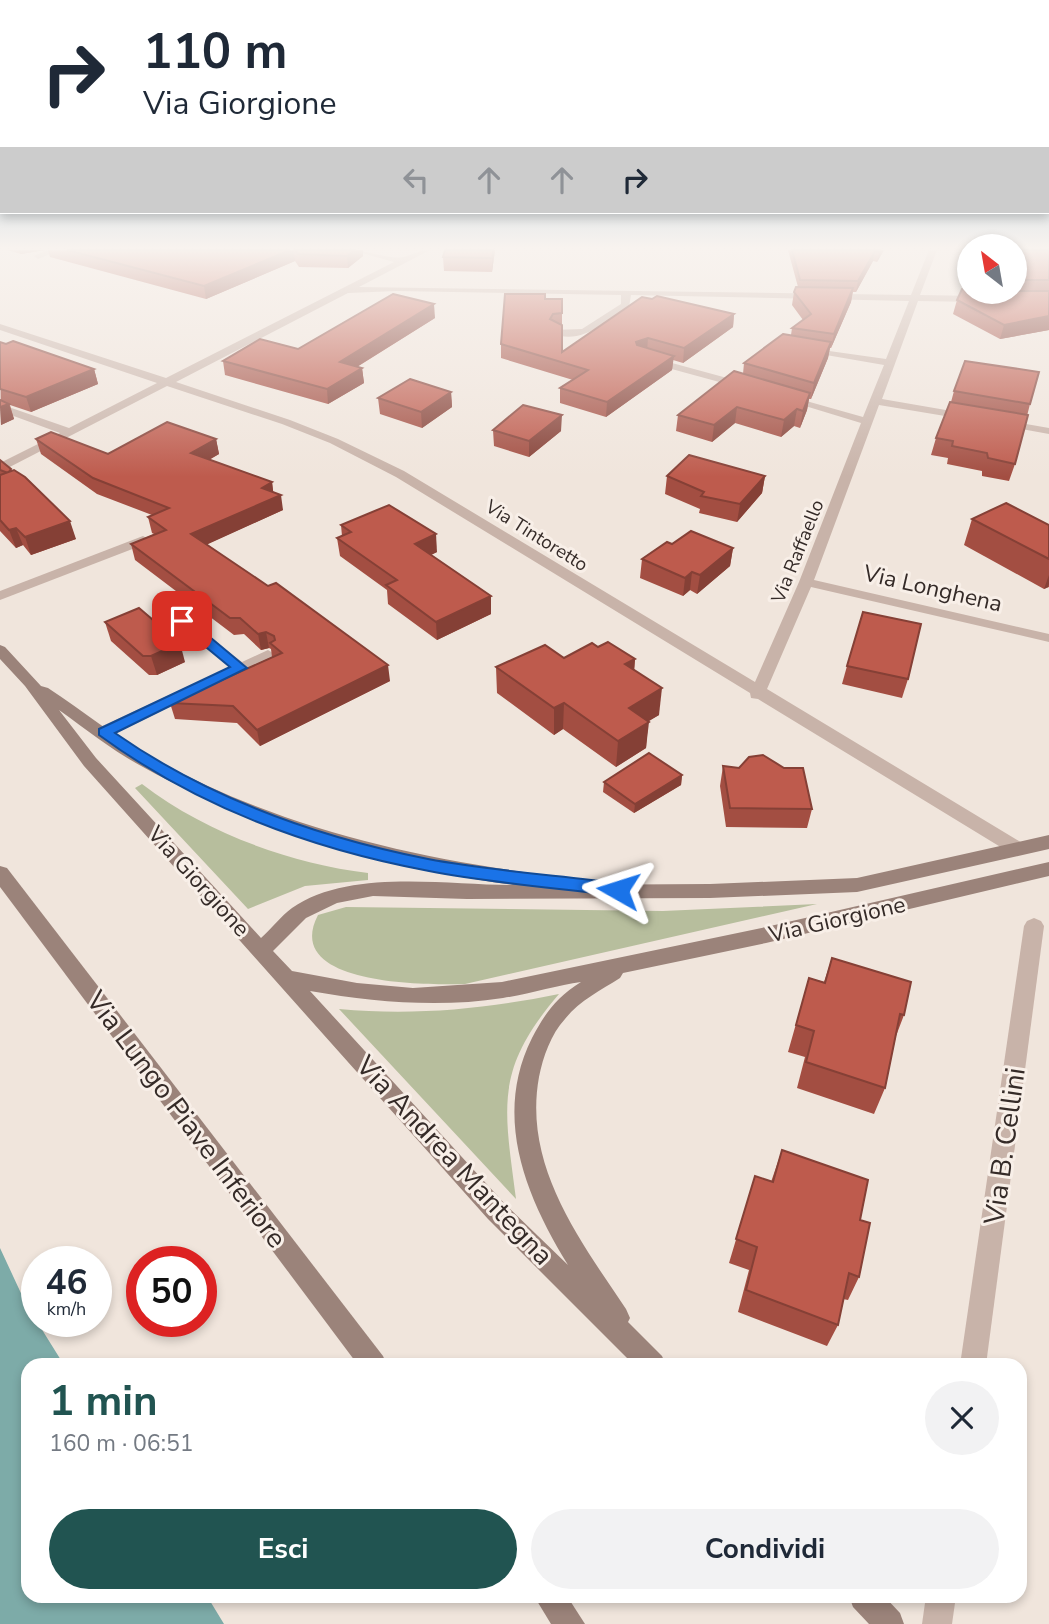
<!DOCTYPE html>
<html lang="it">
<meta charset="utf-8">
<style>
:root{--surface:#fff;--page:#f2f2f3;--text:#1f2937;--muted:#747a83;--accent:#215451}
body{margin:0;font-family:"Nunito Sans",sans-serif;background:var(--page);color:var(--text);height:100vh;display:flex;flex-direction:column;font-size:26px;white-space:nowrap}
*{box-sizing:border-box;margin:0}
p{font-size:23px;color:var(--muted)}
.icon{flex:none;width:38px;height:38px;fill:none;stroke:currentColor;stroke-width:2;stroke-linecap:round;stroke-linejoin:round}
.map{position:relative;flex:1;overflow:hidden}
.panel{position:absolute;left:21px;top:1358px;width:1006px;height:245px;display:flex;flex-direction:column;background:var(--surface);border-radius:21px;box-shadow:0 4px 10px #0003}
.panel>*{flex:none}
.hud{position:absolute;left:0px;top:0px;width:1050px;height:214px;box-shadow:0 4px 10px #0003;background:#fff;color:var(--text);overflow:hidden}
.needle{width:46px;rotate:329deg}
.controls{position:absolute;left:957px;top:234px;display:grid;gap:14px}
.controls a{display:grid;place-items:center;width:70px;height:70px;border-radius:50%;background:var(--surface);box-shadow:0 4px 10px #0003;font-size:35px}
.speed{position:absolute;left:21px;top:1246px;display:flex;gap:14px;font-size:35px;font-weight:700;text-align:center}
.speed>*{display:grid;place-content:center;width:91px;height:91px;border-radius:50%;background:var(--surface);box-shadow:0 4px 10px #0003;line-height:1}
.speed small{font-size:18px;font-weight:400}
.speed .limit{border:10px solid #d22;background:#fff;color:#111}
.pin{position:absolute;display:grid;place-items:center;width:60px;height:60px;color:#fff;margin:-30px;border-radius:14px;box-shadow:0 4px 10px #0006}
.me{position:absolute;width:77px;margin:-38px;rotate:276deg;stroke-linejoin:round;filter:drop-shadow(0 0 5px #0008)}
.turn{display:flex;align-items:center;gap:24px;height:147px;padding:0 28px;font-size:32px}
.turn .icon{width:91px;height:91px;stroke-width:2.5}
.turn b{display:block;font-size:49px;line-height:60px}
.lanes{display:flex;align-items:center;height:66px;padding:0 28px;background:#0003;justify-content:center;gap:35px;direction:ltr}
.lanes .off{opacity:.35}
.round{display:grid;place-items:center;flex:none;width:74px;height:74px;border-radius:37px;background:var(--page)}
.summary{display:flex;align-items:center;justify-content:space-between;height:119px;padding:0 28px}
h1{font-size:42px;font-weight:700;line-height:52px;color:var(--accent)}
.button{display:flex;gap:14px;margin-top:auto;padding:14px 28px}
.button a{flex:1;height:80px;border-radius:42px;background:var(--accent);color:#fff;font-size:28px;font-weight:700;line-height:80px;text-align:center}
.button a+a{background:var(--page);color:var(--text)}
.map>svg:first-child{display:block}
.green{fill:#b7be9d}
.water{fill:#7daba8}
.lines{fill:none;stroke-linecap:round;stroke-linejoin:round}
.street{fill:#c8b3a9;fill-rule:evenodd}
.secondary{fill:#9b837a;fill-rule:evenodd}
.wall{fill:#a34e42}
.shaded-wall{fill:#854036}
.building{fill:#be5b4d;stroke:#854036;stroke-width:2}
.route{fill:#1a73e8;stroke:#114b97;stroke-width:2}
.labels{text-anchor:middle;stroke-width:6;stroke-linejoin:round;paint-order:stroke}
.far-street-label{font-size:19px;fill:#352b28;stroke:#f8efe8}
.street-label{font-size:23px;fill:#352b28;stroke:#f8efe8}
.near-street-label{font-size:28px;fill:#352b28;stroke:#f8efe8}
</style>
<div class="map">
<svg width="1049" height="1624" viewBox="0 0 1049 1624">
<rect width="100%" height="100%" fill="#f0e5dc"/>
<g class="green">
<path d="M142,784C206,833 289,863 368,873V880L305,886L248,909L135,788Z"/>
<path d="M817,904L465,984C428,985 281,986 318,915L346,907L663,911Z"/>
<path d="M559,994C494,1070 504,1106 516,1199L339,1009C414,1016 485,1009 559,994Z"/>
</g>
<polygon class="water" points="0,1248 26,1304 64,1365 28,1365 28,1596 207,1596 224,1624 0,1624"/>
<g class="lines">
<g class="street">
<polygon points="47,250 60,250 38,259 34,256"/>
<path d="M351,250C366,250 391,260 403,257C413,255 419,250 430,250L359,287L911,295L929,250H937L920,295L979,296L984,299L979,302L918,301L882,399L969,414L975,417L969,420L879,405L814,580L1049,634V642L811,587L767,689L1024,844L1027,849L1024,854H1012L758,699L751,698L750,693L396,477L330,443L282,424L167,386L0,472V463L60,433L0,411V404L69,428L157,383L0,330V324L166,378L394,262ZM396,291L621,295V304L582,329L553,330L552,332C577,348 609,320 629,307L631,295L909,301L886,359L808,348L803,351L884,365L863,417L785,395L779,398L861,423L799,582L755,682L404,471L338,439L290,420L176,382L348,293Z"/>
<polygon points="650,357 749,384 750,386 745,389 646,362 646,358"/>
<polygon points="1003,420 1049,428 1049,434 999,425 997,423"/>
<polygon points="143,536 150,540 148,543 0,600 0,591"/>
<polygon points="182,617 242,662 268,650 276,655 110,736 98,736 96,732 98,728 230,667 177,624 175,621"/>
<polygon points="1034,918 1041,921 1044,926 986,1365 960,1365 1024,926 1027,921"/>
<polygon points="926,1596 956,1596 952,1624 922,1624"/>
</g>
<g class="secondary">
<path d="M0,645L5,647L41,686L48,688C83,711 116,738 154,759C276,826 408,857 545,875L552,877L553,885L710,884L857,878L1049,835V849L857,892L710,898L467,899L373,896L337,903L306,918L273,951L292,971L357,983L413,988L502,982L766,927L1049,862V876L766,943L623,973L620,978C601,990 579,1001 565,1019C551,1034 543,1057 539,1077C523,1165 579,1239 626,1309L630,1318L628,1322L662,1356L666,1365H634L488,1219L84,766L25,686L0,659ZM59,710C87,730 113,751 143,767C257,830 384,867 513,885C447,885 349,868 292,908C281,916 271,929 261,938L96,758ZM581,982C557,997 545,1013 532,1038C493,1116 525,1195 568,1265L504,1203L310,991C374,1002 438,1008 503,998C529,994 558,985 581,982Z"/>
<polygon points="0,866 7,868 383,1356 387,1365 358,1365 0,887"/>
<polygon points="534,1596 567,1596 585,1624 551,1624"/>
<polygon points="849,1596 884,1596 900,1613 904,1624 869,1624 853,1607"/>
</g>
</g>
<g class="wall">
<polygon points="7,250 45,250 21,254"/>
<polygon points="48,250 363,250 363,256 348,268 299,267 295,261 206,299 50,257"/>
<polygon points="495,250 492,272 444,271 443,257"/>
<polygon points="788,250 884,250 877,262 873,261 856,292 853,292 851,302 831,348 830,348 828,358 811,399 809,399 807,410 800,428 794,426 781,437 735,423 712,442 676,431 678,415 743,374 744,363 791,335 792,328 803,320 792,305 794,292 798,287"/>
<polygon points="1015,250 1049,250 1049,330 1000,339 953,314 957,300 965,289 970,274 970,292 1015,292"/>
<polygon points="545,299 562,299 562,352 734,314 733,327 683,363 673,360 672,370 606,417 560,403 560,388 573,380 501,358 501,344"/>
<polygon points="435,318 357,367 362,368 364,383 328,404 225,375 223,361 298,349"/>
<polygon points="0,342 94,369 98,384 31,412 10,405 14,419 1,425"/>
<polygon points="954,391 1030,404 1015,464 1009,481 982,476 982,471 947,464 948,458 931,455 936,438 951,402"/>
<polygon points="451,392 452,407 422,428 380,414 378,398"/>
<polygon points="493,430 561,431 529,457 494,446"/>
<polygon points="36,439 108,454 216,439 219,454 209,460 272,482 273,492 283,510 207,544 390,681 260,746 237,723 175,719 170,703 272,657 271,649 269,648 261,650 244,634 234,635 135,560 131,544 154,534 152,533 148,517 152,515 97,494 41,454"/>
<polygon points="0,460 11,469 12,471 76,539 31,555 23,545 16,548 0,531"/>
<polygon points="667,476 765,476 762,493 737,522 699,513 700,509 665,494"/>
<polygon points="972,519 1049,525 1049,587 1044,589 964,545"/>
<polygon points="341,525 437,552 431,555 491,596 491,614 437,640 388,604 387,590 340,556 337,538 342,536"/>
<polygon points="672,544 733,548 730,566 697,594 690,590 683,596 640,578 642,559"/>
<polygon points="105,622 185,662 157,675 149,675 111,641"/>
<polygon points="598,647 635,659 634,670 659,715 648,721 646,748 616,767 563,729 554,735 497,693 496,667 564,658"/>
<polygon points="847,666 908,679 902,698 842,684"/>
<polygon points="723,766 739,768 784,768 812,809 807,828 726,827 720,786"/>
<polygon points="682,775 681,785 634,813 603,792 604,782"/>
<polygon points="832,958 904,1015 896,1036 885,1088 874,1114 797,1088 805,1057 788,1052 809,978 824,982"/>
<polygon points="782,1150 860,1220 859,1277 848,1300 843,1299 838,1325 827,1346 738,1312 749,1270 729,1263 755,1176 771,1182"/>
</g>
<g class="shaded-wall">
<polygon points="19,250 45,250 21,254"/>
<polygon points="290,250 294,250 295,261 206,299 204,286"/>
<polygon points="354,250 363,250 363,256 348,268 347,256"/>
<polygon points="493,250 495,250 492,272 492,258"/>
<polygon points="880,250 884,250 877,262 879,252"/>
<polygon points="875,251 873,261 856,292 858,281"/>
<polygon points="853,288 851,302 831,348 834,334"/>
<polygon points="434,304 435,318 342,376 340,362"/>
<polygon points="734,314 733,327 683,363 684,348"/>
<polygon points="1049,316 1049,330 1000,339 1004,325"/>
<polygon points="648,338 647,352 635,356 636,342"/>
<polygon points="831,342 828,358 811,399 814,383"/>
<polygon points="674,356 672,370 606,417 607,402"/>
<polygon points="362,368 364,383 328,404 327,389"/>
<polygon points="94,369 98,384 31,412 26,397"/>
<polygon points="451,392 452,407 422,428 421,412"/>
<polygon points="810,393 807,410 800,428 803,411"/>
<polygon points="9,404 14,419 1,425 0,407"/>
<polygon points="737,407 735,423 712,442 714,425"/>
<polygon points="797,409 794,426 781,437 784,420"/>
<polygon points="562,415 561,431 529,457 529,441"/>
<polygon points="216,439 219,454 194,468 191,453"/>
<polygon points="765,476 762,493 737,522 740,504"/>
<polygon points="272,482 274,498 281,495 283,510 195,550 191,534"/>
<polygon points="70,521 76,539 31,555 25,537"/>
<polygon points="16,528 23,545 16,548 9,530"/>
<polygon points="436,534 437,552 416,562 415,544"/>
<polygon points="733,548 730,566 697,594 700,575"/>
<polygon points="692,572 690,590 683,596 685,578"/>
<polygon points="1049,575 1049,584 1048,587 1044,589"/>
<polygon points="491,596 491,614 437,640 436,622"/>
<polygon points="266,632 269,648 261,650 258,634"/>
<polygon points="180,643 185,662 157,675 151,656"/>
<polygon points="635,659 633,686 625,664"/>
<polygon points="388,665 390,681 260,746 257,730"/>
<polygon points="662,688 659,715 626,735 629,708"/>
<polygon points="564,703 563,729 554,735 554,708"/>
<polygon points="649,722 646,748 616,767 618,741"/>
<polygon points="682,775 681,785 634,813 635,804"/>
</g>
<g class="building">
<polygon points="67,250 290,250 204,286"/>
<polygon points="295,250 354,250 347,256 298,254"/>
<polygon points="445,250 493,250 492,258 443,257"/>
<polygon points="792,250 880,250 879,252 875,251 858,281 800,280"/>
<rect x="1015" y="250" width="34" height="30"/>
<polygon points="796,287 853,288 834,334 792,328 811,314 794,292"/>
<polygon points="962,289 970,290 970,292 1015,292 1015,291 1049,291 1049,316 1004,325 957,300"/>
<polygon points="393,294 434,304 340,362 362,368 327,389 223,361 260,339 298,349"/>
<polygon points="505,294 545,294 545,299 562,299 562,313 553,314 550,319 562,325 562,352 642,297 652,299 657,296 734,314 684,348 648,338 636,342 637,345 674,356 607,402 560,388 588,370 501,344"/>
<polygon points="783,334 831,342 814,383 744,363"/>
<polygon points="13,341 94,369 26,397 0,389 0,342 6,344"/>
<polygon points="965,361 1039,372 1030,404 954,391"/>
<polygon points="734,371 810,393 803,411 797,409 784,420 737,407 714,425 678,415"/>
<polygon points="410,379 451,392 421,412 378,398"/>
<polygon points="0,400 9,404 0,407"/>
<polygon points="950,402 1028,415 1015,464 988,458 987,453 952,446 953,441 936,438"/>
<polygon points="523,405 562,415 529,441 493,430"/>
<polygon points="167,422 216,439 191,453 272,482 262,488 281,495 191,534 268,586 276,583 388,665 257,730 233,706 170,703 282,653 270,643 275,640 274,636 266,632 258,634 240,618 230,618 131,544 166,530 148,517 169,508 93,478 36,439 51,432 108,454"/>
<polygon points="689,455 765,476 740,504 701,496 704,492 667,476"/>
<polygon points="0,460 11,469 8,473 0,470"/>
<polygon points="14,470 25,477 70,521 25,537 16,528 9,530 0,520 0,475"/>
<polygon points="1006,503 1049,525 1049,559 972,519"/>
<polygon points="389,505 436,534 415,544 491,596 436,622 386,585 397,580 337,538 351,532 341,525"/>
<polygon points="691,531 733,548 700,575 692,572 685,578 642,559 667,542 672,544"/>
<polygon points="139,608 180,643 151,656 143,656 105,622"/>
<polygon points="863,612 921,624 908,679 847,666"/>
<polygon points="608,642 635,659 625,664 662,688 629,708 649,722 618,741 564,703 554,708 496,667 545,645 564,658 592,643 598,647"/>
<polygon points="649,753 682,775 635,804 604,782"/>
<polygon points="763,755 784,768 803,768 812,809 730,808 723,766 739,768 749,757"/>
<polygon points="832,958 911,982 904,1015 900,1014 885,1088 806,1062 814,1031 796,1025 809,978 825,983"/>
<polygon points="782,1150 868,1180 860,1220 870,1223 859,1277 849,1273 838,1325 746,1290 757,1247 736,1239 755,1176 773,1182"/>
</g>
<linearGradient id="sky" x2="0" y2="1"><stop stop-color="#7db0ce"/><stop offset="0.52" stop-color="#f8f3ef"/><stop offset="1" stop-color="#f8f3ef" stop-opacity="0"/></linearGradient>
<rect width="1049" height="477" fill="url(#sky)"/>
<path class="route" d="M178,618H187L247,668L115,733C208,798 317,837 428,859C491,871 556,875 618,883L624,885L627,890L624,894L618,896C556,888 491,883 429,871C311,849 196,806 99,735V729L230,667L178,624Z"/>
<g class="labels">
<g class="far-street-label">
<text transform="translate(537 535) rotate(32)" y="7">Via Tintoretto</text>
<text transform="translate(797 551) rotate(-68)" y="7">Via Raffaello</text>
</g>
<g class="street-label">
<text transform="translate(933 588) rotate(13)" y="8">Via Longhena</text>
<text transform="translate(199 881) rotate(48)" y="8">Via Giorgione</text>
<text transform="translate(837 919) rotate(-13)" y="8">Via Giorgione</text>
</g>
<g class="near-street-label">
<text transform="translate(187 1119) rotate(53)" y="10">Via Lungo Piave Inferiore</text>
<text transform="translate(1004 1146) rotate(-82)" y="10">Via B. Cellini</text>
<text transform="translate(455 1160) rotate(47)" y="10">Via Andrea Mantegna</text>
</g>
</g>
</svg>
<div class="controls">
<a><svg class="needle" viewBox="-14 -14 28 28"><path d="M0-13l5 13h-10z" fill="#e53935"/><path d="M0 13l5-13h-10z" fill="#747a83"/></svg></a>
</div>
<div class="speed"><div>46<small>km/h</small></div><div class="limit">50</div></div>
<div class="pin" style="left:182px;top:621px;background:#d93025"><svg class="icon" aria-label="arrive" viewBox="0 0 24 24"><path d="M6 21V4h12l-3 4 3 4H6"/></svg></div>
<svg class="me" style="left:618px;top:890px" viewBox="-20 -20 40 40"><path d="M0-17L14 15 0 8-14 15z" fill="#1a73e8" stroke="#fff" stroke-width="4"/></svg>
<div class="hud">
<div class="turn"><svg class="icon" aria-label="right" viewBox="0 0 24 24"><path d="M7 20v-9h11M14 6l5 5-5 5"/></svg><div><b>110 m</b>Via Giorgione</div></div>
<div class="lanes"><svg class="icon off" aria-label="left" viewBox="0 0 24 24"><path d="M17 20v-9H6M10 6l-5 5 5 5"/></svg><svg class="icon off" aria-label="ahead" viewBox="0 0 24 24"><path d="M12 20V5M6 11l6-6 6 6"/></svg><svg class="icon off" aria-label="ahead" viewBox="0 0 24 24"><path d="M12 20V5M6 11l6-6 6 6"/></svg><svg class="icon" aria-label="right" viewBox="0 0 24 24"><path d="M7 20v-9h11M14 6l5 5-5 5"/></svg></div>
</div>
<section class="panel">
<div class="summary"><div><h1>1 min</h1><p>160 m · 06:51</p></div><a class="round"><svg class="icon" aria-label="close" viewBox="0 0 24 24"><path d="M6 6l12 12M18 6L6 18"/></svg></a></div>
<div class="button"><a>Esci</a><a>Condividi</a></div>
</section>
</div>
